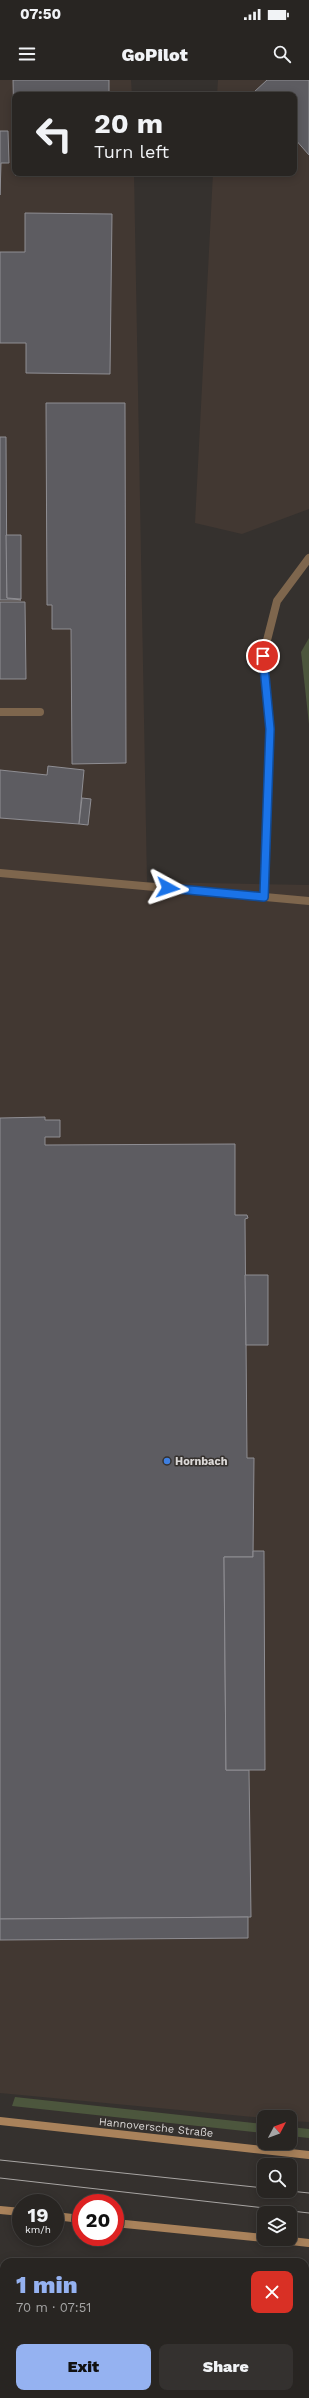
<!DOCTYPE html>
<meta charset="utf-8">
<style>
:root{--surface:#282522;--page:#34312f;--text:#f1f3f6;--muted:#a5a5a5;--line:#444240;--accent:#95b2f1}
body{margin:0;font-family:"Work Sans",sans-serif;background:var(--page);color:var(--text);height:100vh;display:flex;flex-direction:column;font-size:15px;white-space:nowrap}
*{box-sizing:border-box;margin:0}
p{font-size:13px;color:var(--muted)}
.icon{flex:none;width:22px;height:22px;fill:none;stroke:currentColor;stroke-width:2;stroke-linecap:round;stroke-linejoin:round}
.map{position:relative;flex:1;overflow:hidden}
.details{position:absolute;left:0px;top:2178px;width:309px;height:140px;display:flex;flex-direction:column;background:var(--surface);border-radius:12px 12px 0 0;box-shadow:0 2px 10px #0003,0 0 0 1px var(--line)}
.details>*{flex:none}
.guide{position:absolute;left:12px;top:12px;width:285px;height:84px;border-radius:8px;box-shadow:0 2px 10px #0003,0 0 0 1px var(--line);background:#282522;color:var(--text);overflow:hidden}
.needle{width:26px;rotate:49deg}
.tools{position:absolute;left:257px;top:2030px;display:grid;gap:8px}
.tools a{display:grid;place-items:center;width:40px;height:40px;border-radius:8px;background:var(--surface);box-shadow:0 2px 10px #0003,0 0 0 1px var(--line);font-size:20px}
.speed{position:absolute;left:12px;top:2114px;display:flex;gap:8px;font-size:20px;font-weight:700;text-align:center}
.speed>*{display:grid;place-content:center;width:52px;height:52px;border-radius:50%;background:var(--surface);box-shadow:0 2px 10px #0003,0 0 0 1px var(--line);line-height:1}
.speed small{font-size:10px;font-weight:400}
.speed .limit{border:6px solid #d22;background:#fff;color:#111}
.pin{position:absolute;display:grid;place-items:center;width:34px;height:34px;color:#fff;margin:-17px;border:2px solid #fff;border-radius:50%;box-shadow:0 1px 4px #0007}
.me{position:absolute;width:44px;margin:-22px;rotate:95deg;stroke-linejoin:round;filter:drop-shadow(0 0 3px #0008)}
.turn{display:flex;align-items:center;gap:14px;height:84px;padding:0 16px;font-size:18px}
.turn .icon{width:52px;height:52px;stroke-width:2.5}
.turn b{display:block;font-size:28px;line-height:34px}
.round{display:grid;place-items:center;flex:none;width:42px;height:42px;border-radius:8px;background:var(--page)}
.overview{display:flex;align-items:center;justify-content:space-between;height:68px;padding:0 16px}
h1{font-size:24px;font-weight:800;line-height:30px;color:var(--accent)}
.primary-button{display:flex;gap:8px;margin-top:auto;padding:8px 16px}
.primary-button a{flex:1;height:46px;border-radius:8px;background:var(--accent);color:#111;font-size:16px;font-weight:800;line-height:46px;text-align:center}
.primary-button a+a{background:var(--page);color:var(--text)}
.status{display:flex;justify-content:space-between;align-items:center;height:28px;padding:0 20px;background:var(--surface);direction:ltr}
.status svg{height:11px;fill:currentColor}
header{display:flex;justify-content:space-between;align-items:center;height:52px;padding:0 16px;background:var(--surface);font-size:18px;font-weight:800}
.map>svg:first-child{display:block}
.built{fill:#423832}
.green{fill:#4c563d}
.building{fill:#5d5c61;stroke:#8f8e93}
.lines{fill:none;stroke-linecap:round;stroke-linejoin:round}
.service{stroke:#7e664d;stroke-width:8}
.secondary{stroke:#a9825b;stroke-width:8}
.tram{stroke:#a8a5a3;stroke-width:1}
.route-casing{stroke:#114b97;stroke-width:10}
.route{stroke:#1a73e8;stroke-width:7}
.shop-dot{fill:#3f7fe0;stroke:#35312e;stroke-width:1.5}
.labels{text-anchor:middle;stroke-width:3;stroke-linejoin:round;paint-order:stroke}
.poi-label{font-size:11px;font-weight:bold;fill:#dbd8d7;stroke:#35312e;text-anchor:start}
.street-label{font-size:11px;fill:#dbd8d7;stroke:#35312e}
</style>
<div class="status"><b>07:50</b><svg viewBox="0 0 49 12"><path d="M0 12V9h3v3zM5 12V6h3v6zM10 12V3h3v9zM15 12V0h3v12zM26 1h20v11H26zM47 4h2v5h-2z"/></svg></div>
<header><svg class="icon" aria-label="menu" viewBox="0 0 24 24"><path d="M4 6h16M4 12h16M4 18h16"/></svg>GoPilot<svg class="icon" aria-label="search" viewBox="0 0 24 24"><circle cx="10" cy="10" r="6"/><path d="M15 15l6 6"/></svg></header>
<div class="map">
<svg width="309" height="2318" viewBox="0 0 309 2318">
<rect width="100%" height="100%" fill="#35312e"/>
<g class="built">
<polygon points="0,0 131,0 132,15 15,15 15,93 134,93 147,802 309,805 309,2042 290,2041 290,2037 264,2038 0,2013"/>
<polygon points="218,0 309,0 309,429 242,454 195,443 213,93 294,93 294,15 217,15"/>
</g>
<g class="green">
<polygon points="309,558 309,644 301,572"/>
<polygon points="15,2017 264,2044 264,2053 12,2026"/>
<polygon points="290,2047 309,2049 309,2058 290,2056"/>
</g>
<g class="building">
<polygon points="13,0 109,0 109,15 15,15 15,93 110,93 15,95"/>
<polygon points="267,0 309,0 309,75 294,58 294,15 257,15 254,12"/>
<polygon points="0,51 8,51 9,83 1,83 0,115"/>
<polygon points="25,133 112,134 110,294 26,293 26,263 0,263 0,172 25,172"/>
<polygon points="46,323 125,323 126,683 72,684 71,549 52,549 52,525 47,525"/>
<polygon points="0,357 6,357 7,518 21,520 0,520"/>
<polygon points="6,455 21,455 21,519 7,518"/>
<polygon points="0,522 25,522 26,599 0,599"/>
<polygon points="48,686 84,690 79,744 0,738 0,690 47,695"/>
<polygon points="82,718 91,719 88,745 79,744"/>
<polygon points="45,1037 45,1040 60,1040 60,1057 45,1057 45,1065 235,1064 235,1135 247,1135 248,1138 245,1139 247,1378 254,1378 253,1477 224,1477 226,1690 249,1690 251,1837 0,1839 0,1038"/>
<polygon points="245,1195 268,1195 268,1265 246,1265"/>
<polygon points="253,1471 264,1471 265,1690 226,1690 224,1477 253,1477"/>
<polygon points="248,1837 248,1858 0,1860 0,1839"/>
<polygon points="139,2314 196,2314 196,2315 139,2317"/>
</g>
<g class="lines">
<g class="service">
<polyline points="0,632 40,632"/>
<polyline points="0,793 309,821"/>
<polyline points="264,817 270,649 263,576 277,521 309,478"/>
</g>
<g class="secondary">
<polyline points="0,2041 309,2075"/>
<polyline points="0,2130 21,2132"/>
<polyline points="55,2136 81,2139"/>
<polyline points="115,2143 264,2158"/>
<polyline points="273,2159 309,2163"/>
</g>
<g class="tram">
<polyline points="0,2080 264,2108"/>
<polyline points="0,2098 309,2133"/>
<polyline points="290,2111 309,2113"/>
</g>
</g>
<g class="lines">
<defs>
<polyline id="route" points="168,808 264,817 270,649 263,576"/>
</defs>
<use href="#route" class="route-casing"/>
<use href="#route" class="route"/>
</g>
<circle class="shop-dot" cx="167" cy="1381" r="4"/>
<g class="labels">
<g class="poi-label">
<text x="175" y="1385">Hornbach</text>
</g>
<g class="street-label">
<text transform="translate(156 2047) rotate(6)" y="4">Hannoversche Straße</text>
</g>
</g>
</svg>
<div class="tools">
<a><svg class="needle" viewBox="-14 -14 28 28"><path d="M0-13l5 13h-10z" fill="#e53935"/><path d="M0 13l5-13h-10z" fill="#a5a5a5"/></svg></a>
<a><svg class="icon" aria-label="search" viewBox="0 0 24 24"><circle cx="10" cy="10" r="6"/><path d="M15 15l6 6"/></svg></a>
<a><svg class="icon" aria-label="layers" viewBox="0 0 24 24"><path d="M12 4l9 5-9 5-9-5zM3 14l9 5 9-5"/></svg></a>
</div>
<div class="speed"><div>19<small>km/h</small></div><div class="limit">20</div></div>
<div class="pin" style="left:263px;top:576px;background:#d93025"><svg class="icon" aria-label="arrive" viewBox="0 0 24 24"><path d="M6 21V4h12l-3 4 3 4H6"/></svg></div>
<svg class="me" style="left:168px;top:808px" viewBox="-20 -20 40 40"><path d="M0-17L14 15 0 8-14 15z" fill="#1a73e8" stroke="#fff" stroke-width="4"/></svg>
<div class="guide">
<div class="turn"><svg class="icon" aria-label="left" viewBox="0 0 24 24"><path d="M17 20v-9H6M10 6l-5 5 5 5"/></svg><div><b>20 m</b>Turn left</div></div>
</div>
<section class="details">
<div class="overview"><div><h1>1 min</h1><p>70 m · 07:51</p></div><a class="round" style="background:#d93025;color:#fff"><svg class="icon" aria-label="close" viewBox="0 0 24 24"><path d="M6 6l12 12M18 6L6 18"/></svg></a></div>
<div class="primary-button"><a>Exit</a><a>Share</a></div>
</section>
</div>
